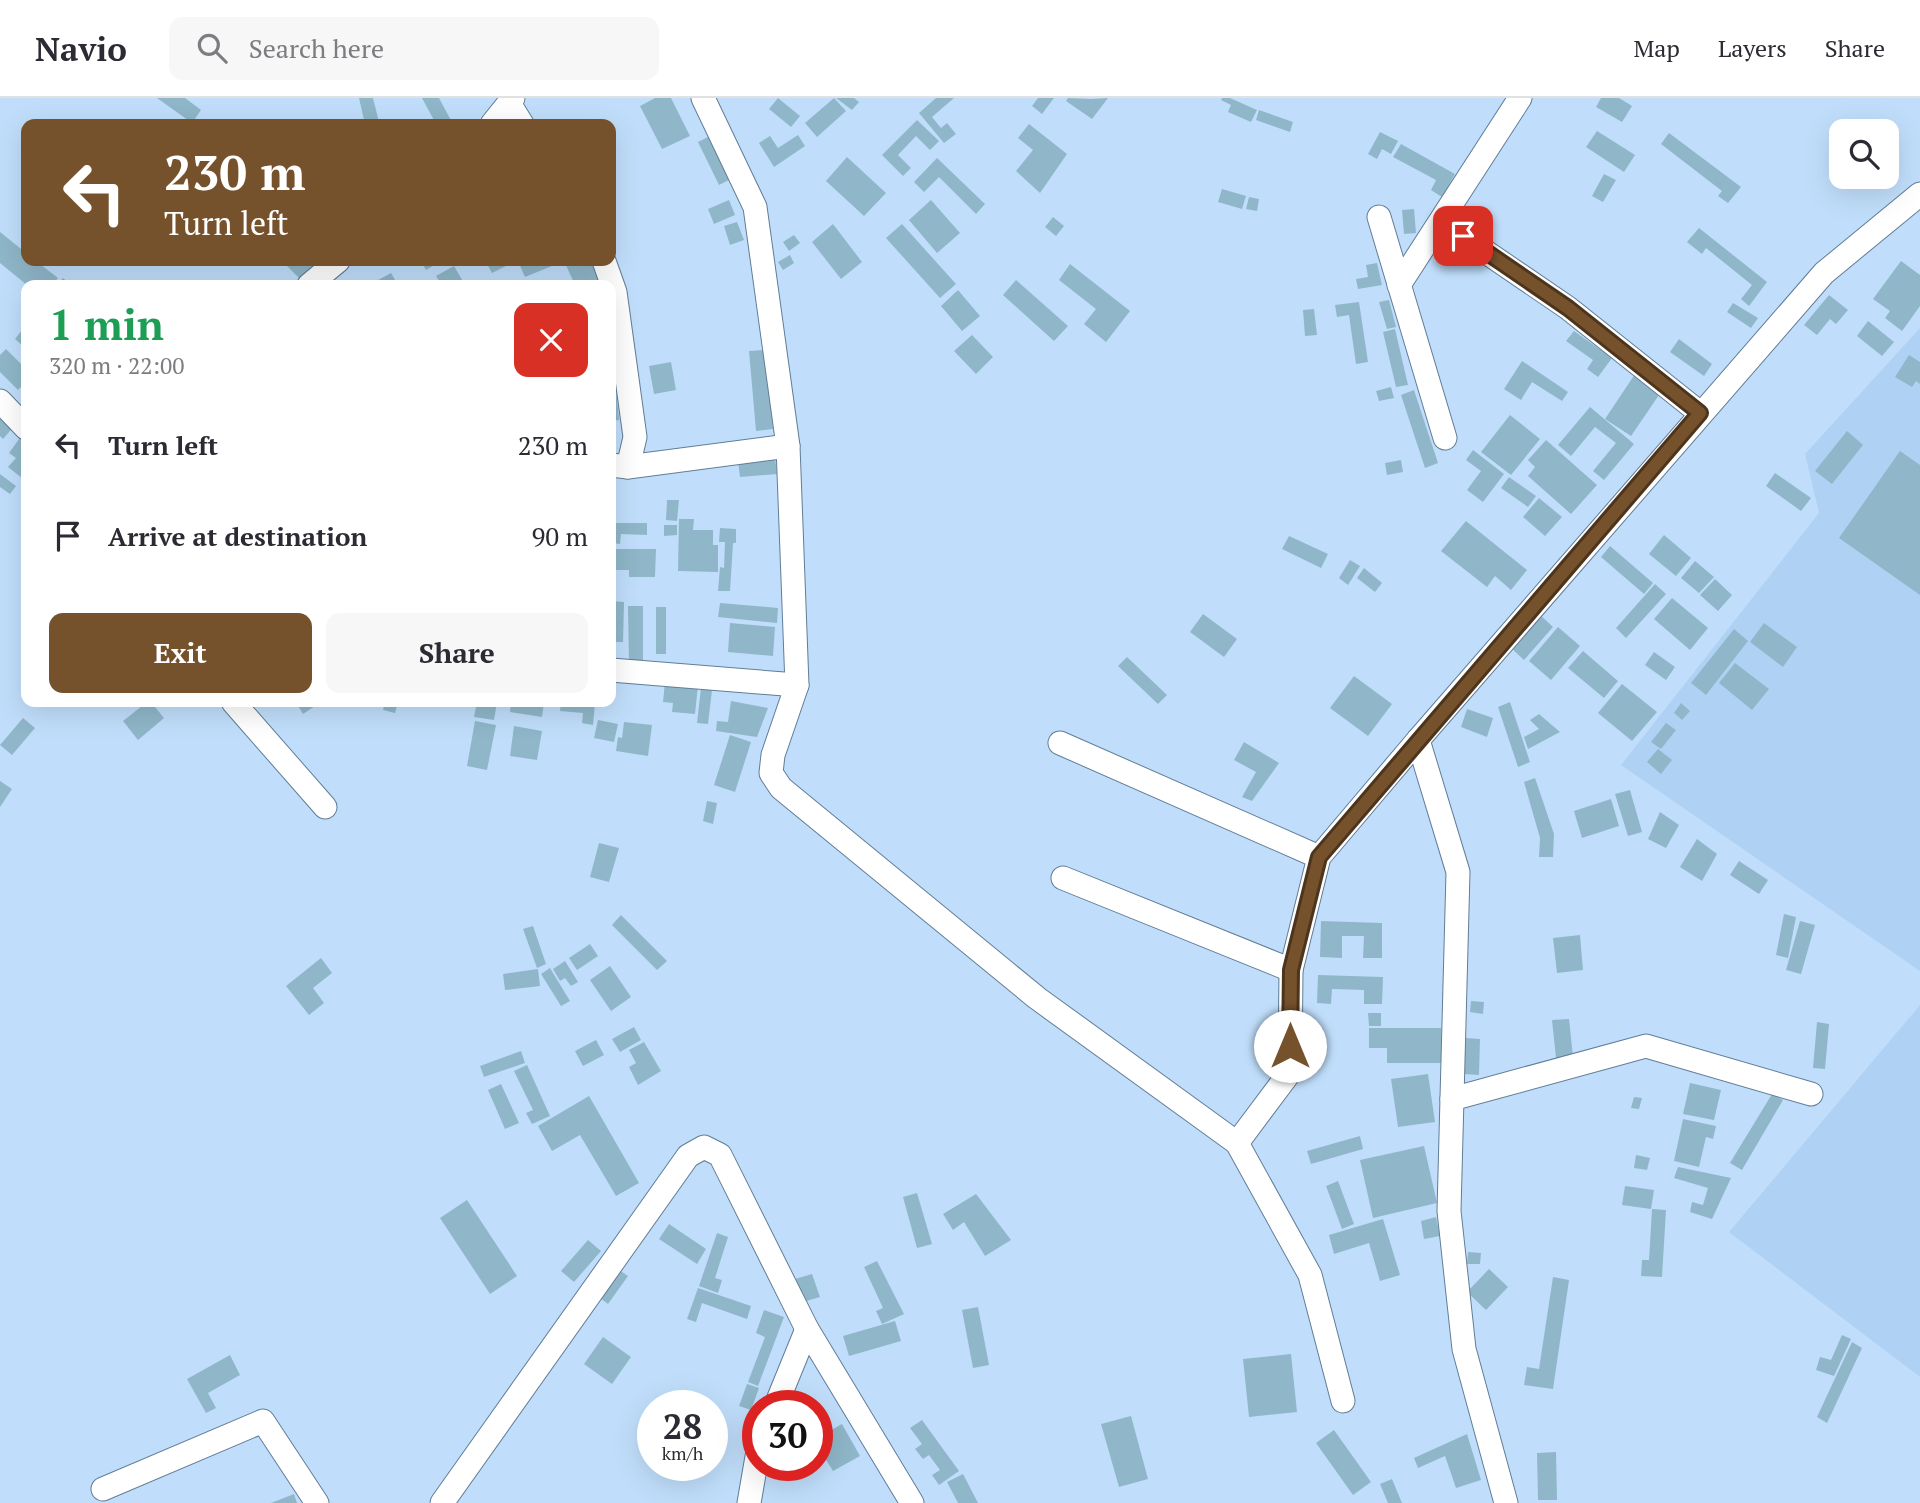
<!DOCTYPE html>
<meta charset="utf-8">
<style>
:root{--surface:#fff;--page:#f7f7f7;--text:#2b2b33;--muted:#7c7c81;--line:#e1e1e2;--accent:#76522c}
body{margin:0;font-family:"PT Serif",serif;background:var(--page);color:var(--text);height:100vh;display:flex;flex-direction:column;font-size:26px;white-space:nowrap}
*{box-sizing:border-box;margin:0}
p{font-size:23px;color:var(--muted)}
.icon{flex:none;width:38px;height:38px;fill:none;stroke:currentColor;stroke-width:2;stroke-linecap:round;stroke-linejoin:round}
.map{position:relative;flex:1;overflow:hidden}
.panel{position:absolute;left:21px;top:182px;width:595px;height:427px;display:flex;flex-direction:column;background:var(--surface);border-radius:14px;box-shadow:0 7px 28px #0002}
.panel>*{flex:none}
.hud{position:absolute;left:21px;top:21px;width:595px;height:147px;border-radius:14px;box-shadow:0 7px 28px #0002;background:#76522c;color:#fff;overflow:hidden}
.fabs{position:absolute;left:1829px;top:21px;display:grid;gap:14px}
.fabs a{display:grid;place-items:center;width:70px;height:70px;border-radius:14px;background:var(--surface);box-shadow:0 7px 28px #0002;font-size:35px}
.speed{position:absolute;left:637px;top:1292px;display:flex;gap:14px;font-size:35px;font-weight:700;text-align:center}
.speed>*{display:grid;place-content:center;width:91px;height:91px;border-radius:50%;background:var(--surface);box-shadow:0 7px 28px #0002;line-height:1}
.speed small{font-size:18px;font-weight:400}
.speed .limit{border:10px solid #d22;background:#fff;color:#111}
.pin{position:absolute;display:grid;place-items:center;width:60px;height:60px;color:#fff;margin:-30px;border-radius:14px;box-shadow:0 4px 10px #0006}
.me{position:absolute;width:77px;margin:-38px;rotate:0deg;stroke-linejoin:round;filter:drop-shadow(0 0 5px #0008)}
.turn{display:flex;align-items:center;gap:24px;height:147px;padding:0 28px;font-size:32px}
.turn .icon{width:91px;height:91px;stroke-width:2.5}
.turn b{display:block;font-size:49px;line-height:60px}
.round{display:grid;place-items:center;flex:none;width:74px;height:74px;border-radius:14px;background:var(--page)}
.headline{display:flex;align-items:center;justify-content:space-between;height:119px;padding:0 28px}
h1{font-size:42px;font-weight:700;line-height:52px;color:#1e9e55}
.button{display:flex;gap:14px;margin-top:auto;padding:14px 28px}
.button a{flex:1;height:80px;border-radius:14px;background:var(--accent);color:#fff;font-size:28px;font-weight:700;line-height:80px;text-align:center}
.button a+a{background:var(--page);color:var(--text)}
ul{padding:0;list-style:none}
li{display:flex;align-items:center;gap:21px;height:91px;padding:0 28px}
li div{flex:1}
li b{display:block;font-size:26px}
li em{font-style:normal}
header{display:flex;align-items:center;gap:42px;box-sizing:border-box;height:98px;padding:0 35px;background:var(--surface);border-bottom:2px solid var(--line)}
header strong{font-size:33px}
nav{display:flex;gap:38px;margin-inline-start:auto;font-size:24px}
.search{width:490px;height:63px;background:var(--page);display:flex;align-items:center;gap:18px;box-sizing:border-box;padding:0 24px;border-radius:14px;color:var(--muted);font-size:26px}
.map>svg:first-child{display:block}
.built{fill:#afd2f4}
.building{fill:#8fb7c9}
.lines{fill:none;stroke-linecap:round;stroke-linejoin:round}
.minor-casing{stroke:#617d96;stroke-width:25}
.minor{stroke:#fff;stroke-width:23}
.route-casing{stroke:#4d351d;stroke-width:18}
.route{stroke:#76522c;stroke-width:12}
</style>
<header>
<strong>Navio</strong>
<div class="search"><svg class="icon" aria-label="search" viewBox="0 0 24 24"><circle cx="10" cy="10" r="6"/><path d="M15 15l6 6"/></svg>Search here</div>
<nav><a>Map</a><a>Layers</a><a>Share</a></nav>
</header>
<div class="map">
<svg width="1920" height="1405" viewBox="0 0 1920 1405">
<rect width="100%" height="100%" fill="#c0defb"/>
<g class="built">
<polygon points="1920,230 1920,873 1621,667 1819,415 1805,356"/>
<polygon points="1920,907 1920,1279 1729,1134"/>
</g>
<g class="building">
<polygon points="157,0 185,0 201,12 192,25"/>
<polygon points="359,0 373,0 379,24 365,26"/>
<polygon points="422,0 439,0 453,26 436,26"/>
<polygon points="655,0 671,0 690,38 662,51 640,8"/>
<polygon points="778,0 800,18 791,29 769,11"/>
<polygon points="834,0 846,13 817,39 805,25"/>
<polygon points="836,0 854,0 859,4 852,12"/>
<polygon points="936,0 954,0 932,19 941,30 947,25 956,36 944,45 919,15"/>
<polygon points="1038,0 1054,0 1042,16 1032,8"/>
<polygon points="1068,0 1091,1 1108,0 1092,21 1066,3"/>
<polygon points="1222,0 1230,0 1257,12 1251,24 1228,14 1231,7 1221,2"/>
<polygon points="1601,0 1619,0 1632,8 1622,24 1596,9"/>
<polygon points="1259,12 1293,24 1290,34 1256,22"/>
<polygon points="917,22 939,43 930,52 916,38 898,57 911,70 903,78 882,57"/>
<polygon points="1029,26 1067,56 1040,95 1016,73 1033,52 1018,40"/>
<polygon points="1597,33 1635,57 1624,74 1586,49"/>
<polygon points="1380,34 1398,43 1391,56 1382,51 1377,61 1368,56"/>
<polygon points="1669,35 1741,89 1728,105 1718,98 1722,93 1661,46"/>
<polygon points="712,37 733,80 719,87 698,44"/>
<polygon points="798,37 805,48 774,69 759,45 770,38 778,50"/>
<polygon points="1401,46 1455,76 1442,99 1431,92 1436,82 1393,59"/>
<polygon points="847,59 886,95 864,118 826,83"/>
<polygon points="937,60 985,106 976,116 939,79 924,94 914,84"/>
<polygon points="1604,76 1616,82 1603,104 1592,98"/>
<polygon points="1222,91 1246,98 1242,111 1218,104"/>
<polygon points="1249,99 1259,101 1257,113 1246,111"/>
<polygon points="729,102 735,117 714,126 708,111"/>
<polygon points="931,102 960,135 937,155 909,122"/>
<polygon points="1414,111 1416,135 1404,136 1402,112"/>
<polygon points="1053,119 1064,128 1056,138 1045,129"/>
<polygon points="737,124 744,142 730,147 724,128"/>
<polygon points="833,126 862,164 841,181 812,144"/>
<polygon points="902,126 956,186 940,200 886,140"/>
<polygon points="1699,130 1767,184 1749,208 1741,201 1752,187 1706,150 1702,156 1687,144"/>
<polygon points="0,134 26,155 26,163 36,163 58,180 52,187 27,187 0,165"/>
<polygon points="794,137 800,145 789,153 783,144"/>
<polygon points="790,157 794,165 783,172 778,164"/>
<polygon points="282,163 320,163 301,182"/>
<polygon points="421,163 441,163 426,172"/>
<polygon points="488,163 516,163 492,175 486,164"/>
<polygon points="518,163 564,163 525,179"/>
<polygon points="571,163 593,163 603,187 575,187 565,165"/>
<polygon points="1901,163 1920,177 1920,208 1902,233 1885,220 1890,213 1873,201"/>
<polygon points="1377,165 1382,187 1358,191 1356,181 1368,179 1366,167"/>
<polygon points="1070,166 1130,213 1106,244 1084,226 1096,211 1059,182"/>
<polygon points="454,168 465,187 442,187 436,178"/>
<polygon points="391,175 398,187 369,187"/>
<polygon points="63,180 71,187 57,187"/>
<polygon points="1016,182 1068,228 1054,243 1003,197"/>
<polygon points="958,192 980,218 962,233 941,208"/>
<polygon points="1829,197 1848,212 1836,226 1830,221 1817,237 1804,227"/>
<polygon points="1389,202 1396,229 1387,231 1379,204"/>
<polygon points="1359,204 1368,264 1356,266 1349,217 1337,219 1335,207"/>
<polygon points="1733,205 1758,220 1751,230 1727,214"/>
<polygon points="1314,211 1317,237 1305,238 1303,212"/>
<polygon points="1868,223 1894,244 1882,258 1857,238"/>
<polygon points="26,227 26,251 15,241"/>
<polygon points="1395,231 1408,287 1396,289 1383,234"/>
<polygon points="1574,233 1612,260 1598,279 1587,271 1593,262 1566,243"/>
<polygon points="972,237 993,259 976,276 954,253"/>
<polygon points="1679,241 1712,266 1704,278 1670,254"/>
<polygon points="6,251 26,271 26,284 18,292 0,274 0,257"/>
<polygon points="765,252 773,331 756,333 749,253"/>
<polygon points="612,253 615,275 611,276 611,254"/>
<polygon points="1909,257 1920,264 1920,286 1916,283 1912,289 1895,279"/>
<polygon points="1522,263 1568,294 1562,303 1532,284 1521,302 1504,291"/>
<polygon points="671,264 676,292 654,296 649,268"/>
<polygon points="1635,276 1661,294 1631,338 1605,321"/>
<polygon points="611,280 615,280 619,322 611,323"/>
<polygon points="1391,289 1394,300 1379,303 1376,293"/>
<polygon points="1414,292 1438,365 1425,370 1401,297"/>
<polygon points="1590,309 1634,346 1604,382 1593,373 1616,345 1595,329 1571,358 1558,347"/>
<polygon points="0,313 15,327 3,341 0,338"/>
<polygon points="1510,317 1540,341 1511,377 1481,354"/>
<polygon points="1847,333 1863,347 1832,386 1815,373"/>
<polygon points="22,337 26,341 26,375 22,380 8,369 16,360 9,355"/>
<polygon points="1546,342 1597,387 1571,416 1528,378 1535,369 1528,362"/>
<polygon points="1473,352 1504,376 1483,404 1467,392 1481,373 1466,362"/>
<polygon points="1900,353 1920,367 1920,497 1839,440"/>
<polygon points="775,359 777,376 740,379 738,363"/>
<polygon points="1401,362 1403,374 1387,377 1385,365"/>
<polygon points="1775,375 1811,400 1801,413 1766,388"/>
<polygon points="0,376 16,388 10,396 0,389"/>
<polygon points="1509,379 1536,398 1528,409 1501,390"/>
<polygon points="1539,400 1562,419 1545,438 1523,419"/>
<polygon points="667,402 679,402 677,423 666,422"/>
<polygon points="679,421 694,421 693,432 713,432 713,447 718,447 718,474 678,473"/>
<polygon points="1466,423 1527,472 1511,492 1495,478 1487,489 1441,453"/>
<polygon points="614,425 647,425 647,437 621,436 620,446 613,445"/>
<polygon points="664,427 677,427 677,437 664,438"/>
<polygon points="720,430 736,431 736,445 733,445 730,493 718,493 720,469 724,470 725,444 719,444"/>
<polygon points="1664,437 1691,460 1676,478 1649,456"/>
<polygon points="1289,438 1328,456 1321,470 1282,451"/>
<polygon points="1610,448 1653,485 1644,496 1601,459"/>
<polygon points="613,451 656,451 655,479 629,479 629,472 613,472"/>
<polygon points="1350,462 1360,468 1348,487 1339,480"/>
<polygon points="1695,463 1714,479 1699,495 1681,480"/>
<polygon points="1364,470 1382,485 1375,494 1357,480"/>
<polygon points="1715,481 1732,497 1718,513 1700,497"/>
<polygon points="1655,486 1666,496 1626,540 1616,530"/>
<polygon points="1672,500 1708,530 1690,552 1654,521"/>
<polygon points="611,503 624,504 623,544 611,544"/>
<polygon points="720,505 778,510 777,525 718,519"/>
<polygon points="628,508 643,508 643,565 629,565"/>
<rect x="656" y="509" width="10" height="47"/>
<polygon points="1538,515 1553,529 1524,562 1509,548"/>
<polygon points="1203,516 1237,541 1224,559 1190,534"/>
<polygon points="730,525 775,529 773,558 728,554"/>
<polygon points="1764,525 1797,549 1783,569 1750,544"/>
<polygon points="1558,529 1580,548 1551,582 1529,563"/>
<polygon points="1734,531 1748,543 1706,597 1691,585"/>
<polygon points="1583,553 1618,583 1604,600 1568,570"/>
<polygon points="1654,554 1675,569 1666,582 1645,567"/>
<polygon points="1127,559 1167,597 1158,606 1118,568"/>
<polygon points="1735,565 1769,591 1752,612 1719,585"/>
<polygon points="1354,578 1392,606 1368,638 1330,610"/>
<polygon points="665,584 698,587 695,616 672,614 673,605 663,604"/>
<polygon points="1622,586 1657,614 1632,643 1598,615"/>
<polygon points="701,590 712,592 708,626 697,625"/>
<polygon points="731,603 768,610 757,639 716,633 717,623 728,624"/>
<polygon points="147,604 151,604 164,620 138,642 123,623"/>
<polygon points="301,604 321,604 303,616 297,606"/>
<polygon points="385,604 398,604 395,615 383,612"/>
<polygon points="477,604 497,604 494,622 474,619"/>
<polygon points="511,604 544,604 542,619 510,614"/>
<polygon points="561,604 595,604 593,627 582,625 583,615 560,613"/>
<polygon points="1510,604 1530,664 1518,669 1498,609"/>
<polygon points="1681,605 1690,613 1682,622 1674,615"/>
<polygon points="1467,611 1493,620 1487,639 1461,629"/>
<polygon points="1539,616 1560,634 1528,651 1524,639 1539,631 1530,622"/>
<polygon points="23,620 35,630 12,657 0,647"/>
<polygon points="598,622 618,626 614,644 594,640"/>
<polygon points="475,623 496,627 487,672 467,668"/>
<polygon points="624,624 652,627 648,658 616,653 618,639 622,640"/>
<polygon points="1666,625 1676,632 1661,651 1651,644"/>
<polygon points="514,628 542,633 537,662 510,658"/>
<polygon points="730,637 751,644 735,694 714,687"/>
<polygon points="1244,644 1279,665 1252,703 1242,699 1256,674 1234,662"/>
<polygon points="1658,651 1672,662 1661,676 1647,664"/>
<polygon points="1535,680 1554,736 1553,759 1539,759 1540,740 1524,684"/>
<polygon points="0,683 12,691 0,709"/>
<polygon points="1630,692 1642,734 1628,738 1615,696"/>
<polygon points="1611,701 1619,728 1582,740 1574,713"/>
<polygon points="707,703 717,705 713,726 703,723"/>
<polygon points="1660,714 1679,727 1666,750 1648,741"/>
<polygon points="1697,741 1717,756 1702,783 1680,769"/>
<polygon points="599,745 619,750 609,784 590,779"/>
<polygon points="1739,763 1768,782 1759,796 1730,777"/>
<polygon points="1784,816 1796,819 1788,860 1776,857"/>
<polygon points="621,817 667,863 657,872 612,827"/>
<polygon points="1321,823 1382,825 1382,860 1363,860 1364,838 1342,838 1342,860 1320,859"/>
<polygon points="1800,823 1815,827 1801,876 1786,872"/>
<polygon points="533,828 546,866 537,870 523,831"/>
<polygon points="1580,837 1583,872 1557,875 1553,840"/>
<polygon points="590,846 598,858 577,872 569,860"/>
<polygon points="321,860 332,875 313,890 324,905 309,917 286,888"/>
<polygon points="565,863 578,884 571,888 565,880 560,883 553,871"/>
<polygon points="610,868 631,899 611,913 590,882"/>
<polygon points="550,870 570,903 561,908 541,876"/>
<polygon points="538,871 540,888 505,892 503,876"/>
<polygon points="1318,877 1383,879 1382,906 1364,906 1364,892 1332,891 1331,906 1317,905"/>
<polygon points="1471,903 1484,904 1483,916 1470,914"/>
<polygon points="1368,915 1381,915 1381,928 1369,928"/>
<polygon points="1569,921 1573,959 1556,960 1552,922"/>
<polygon points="1817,924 1829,926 1825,971 1813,970"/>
<polygon points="634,929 641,942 620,954 612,941"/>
<polygon points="1369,930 1441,930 1441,965 1387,965 1387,950 1369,950"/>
<polygon points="1465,940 1480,941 1479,977 1463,976"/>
<polygon points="596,942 604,957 583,968 575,953"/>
<polygon points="644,944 661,973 638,987 629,969 636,965 629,952"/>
<polygon points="521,953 525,965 484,979 480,968"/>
<polygon points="527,967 550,1018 532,1026 526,1015 533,1012 514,973"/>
<polygon points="1428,976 1435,1024 1398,1029 1391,981"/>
<polygon points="1690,985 1721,992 1714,1022 1683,1016"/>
<polygon points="501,986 519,1025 505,1031 488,992"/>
<polygon points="1772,996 1783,1002 1742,1072 1730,1065"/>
<polygon points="589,998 639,1085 616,1098 580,1037 552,1053 538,1028"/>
<polygon points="1634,999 1642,1000 1639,1011 1631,1010"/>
<polygon points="1683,1021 1716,1028 1713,1041 1706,1039 1699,1069 1674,1063"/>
<polygon points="1360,1038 1363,1051 1311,1066 1307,1053"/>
<polygon points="1424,1048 1437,1105 1373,1120 1360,1062"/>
<polygon points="1636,1057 1650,1060 1647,1072 1634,1070"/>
<polygon points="1678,1069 1731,1080 1712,1121 1690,1114 1692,1104 1703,1107 1708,1090 1674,1080"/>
<polygon points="1338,1083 1354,1126 1342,1131 1326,1088"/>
<polygon points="1625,1088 1654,1092 1651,1111 1622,1107"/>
<polygon points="917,1095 932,1146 917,1150 903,1099"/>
<polygon points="976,1096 1011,1142 985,1158 964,1124 953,1132 943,1116"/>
<polygon points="467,1102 517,1178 490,1196 440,1120"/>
<polygon points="1652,1111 1666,1112 1662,1179 1641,1178 1642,1162 1649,1162"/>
<polygon points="1436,1119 1440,1138 1424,1141 1421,1123"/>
<polygon points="1383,1121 1400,1177 1380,1183 1369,1145 1334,1156 1329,1137"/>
<polygon points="669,1126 706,1151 697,1166 659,1141"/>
<polygon points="717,1135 728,1139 715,1180 722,1182 718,1195 699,1188"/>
<polygon points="588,1142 601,1153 574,1184 561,1173"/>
<polygon points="1468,1154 1481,1155 1480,1166 1467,1166"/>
<polygon points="877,1163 904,1216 882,1226 876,1213 883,1210 864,1169"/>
<polygon points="1489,1171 1508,1189 1486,1212 1467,1194"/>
<polygon points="619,1172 628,1178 608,1206 600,1200"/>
<polygon points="812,1176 820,1199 803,1204 795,1181"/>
<polygon points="1553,1179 1569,1182 1553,1291 1524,1287 1527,1269 1539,1271"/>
<polygon points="698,1190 751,1208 747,1221 702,1205 696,1224 687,1221"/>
<polygon points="978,1209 989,1267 973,1270 962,1212"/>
<polygon points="764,1212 784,1219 758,1288 748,1284 765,1239 756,1235"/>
<polygon points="895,1223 901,1243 849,1258 843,1238"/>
<polygon points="1842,1237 1851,1241 1834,1278 1816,1272 1820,1259 1831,1262"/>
<polygon points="603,1239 631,1259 612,1286 584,1266"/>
<polygon points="1852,1244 1862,1250 1827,1325 1817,1319"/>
<polygon points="1291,1256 1297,1314 1249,1319 1243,1261"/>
<polygon points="230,1257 240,1277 208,1295 216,1310 206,1315 187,1281"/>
<polygon points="747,1286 759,1290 751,1312 739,1308"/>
<polygon points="1131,1318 1148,1381 1119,1389 1101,1326"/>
<polygon points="922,1322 959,1373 939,1387 932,1377 940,1372 929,1357 923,1361 915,1351 922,1346 910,1330"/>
<polygon points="842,1326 860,1358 833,1373 817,1347 817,1340"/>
<polygon points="1334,1332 1371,1384 1353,1397 1316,1345"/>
<polygon points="1467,1336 1481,1382 1456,1390 1445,1358 1418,1370 1414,1360"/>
<polygon points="1556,1354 1557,1402 1538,1402 1537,1355"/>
<polygon points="963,1376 978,1405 958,1405 947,1384"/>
<polygon points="1392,1381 1402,1405 1388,1405 1380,1386"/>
<polygon points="294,1396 297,1405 271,1405"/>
</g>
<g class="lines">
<defs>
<g id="minor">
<polyline points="703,0 755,109 788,348 797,587 773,657 771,675 781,690 1037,900 1237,1045 1310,1177 1343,1303"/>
<polyline points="509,5 522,26"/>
<polyline points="492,26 513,0"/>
<polyline points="1379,119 1445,340"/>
<polyline points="1442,124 1568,210 1700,315"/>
<polyline points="604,163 615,194 635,339 628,369"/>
<polyline points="309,187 338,163"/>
<polyline points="1399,187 1520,0"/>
<polyline points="0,303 26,330"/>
<polyline points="611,367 628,369 788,348"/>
<polyline points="611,572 797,587"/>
<polyline points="233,604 325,709"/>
<polyline points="1060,645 1319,759"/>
<polyline points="1063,780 1291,872"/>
<polyline points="1452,1001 1646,948 1811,996"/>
<polyline points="1237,1045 1290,974 1291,872 1319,759 1418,642"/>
<polyline points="776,1307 807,1231"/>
<polyline points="103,1391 263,1323 317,1405"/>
<polyline points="442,1405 688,1058 704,1049 720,1057 807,1231 912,1405"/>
<polyline points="749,1405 758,1353"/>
<polyline points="1506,1405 1464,1251 1449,1113 1458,774 1418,642 1824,175 1920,96"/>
</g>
</defs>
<use href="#minor" class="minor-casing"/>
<use href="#minor" class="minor"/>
</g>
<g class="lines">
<defs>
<polyline id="route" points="1290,948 1291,872 1319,759 1700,315 1568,210 1463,138"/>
</defs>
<use href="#route" class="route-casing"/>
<use href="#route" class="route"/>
</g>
</svg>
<div class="fabs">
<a><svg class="icon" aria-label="search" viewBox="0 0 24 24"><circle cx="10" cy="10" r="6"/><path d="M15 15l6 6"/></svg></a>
</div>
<div class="speed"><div>28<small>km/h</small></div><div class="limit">30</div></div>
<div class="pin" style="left:1463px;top:138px;background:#d93025"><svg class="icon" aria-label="arrive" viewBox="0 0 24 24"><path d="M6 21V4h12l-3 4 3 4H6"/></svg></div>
<svg class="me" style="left:1290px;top:948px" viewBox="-20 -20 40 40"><circle r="19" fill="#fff"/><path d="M0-13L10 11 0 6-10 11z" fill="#76522c"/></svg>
<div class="hud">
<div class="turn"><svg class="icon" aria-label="left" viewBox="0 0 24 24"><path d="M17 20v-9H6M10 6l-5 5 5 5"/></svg><div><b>230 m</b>Turn left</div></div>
</div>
<section class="panel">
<div class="headline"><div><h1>1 min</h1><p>320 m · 22:00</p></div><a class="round" style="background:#d93025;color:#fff"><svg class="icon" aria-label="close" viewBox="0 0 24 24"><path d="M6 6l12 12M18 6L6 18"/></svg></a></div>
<ul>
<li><svg class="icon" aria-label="left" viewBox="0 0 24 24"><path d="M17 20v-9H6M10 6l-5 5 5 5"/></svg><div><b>Turn left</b></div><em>230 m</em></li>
<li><svg class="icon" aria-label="arrive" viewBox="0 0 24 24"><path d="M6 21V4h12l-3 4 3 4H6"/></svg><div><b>Arrive at destination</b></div><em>90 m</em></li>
</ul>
<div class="button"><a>Exit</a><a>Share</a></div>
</section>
</div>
